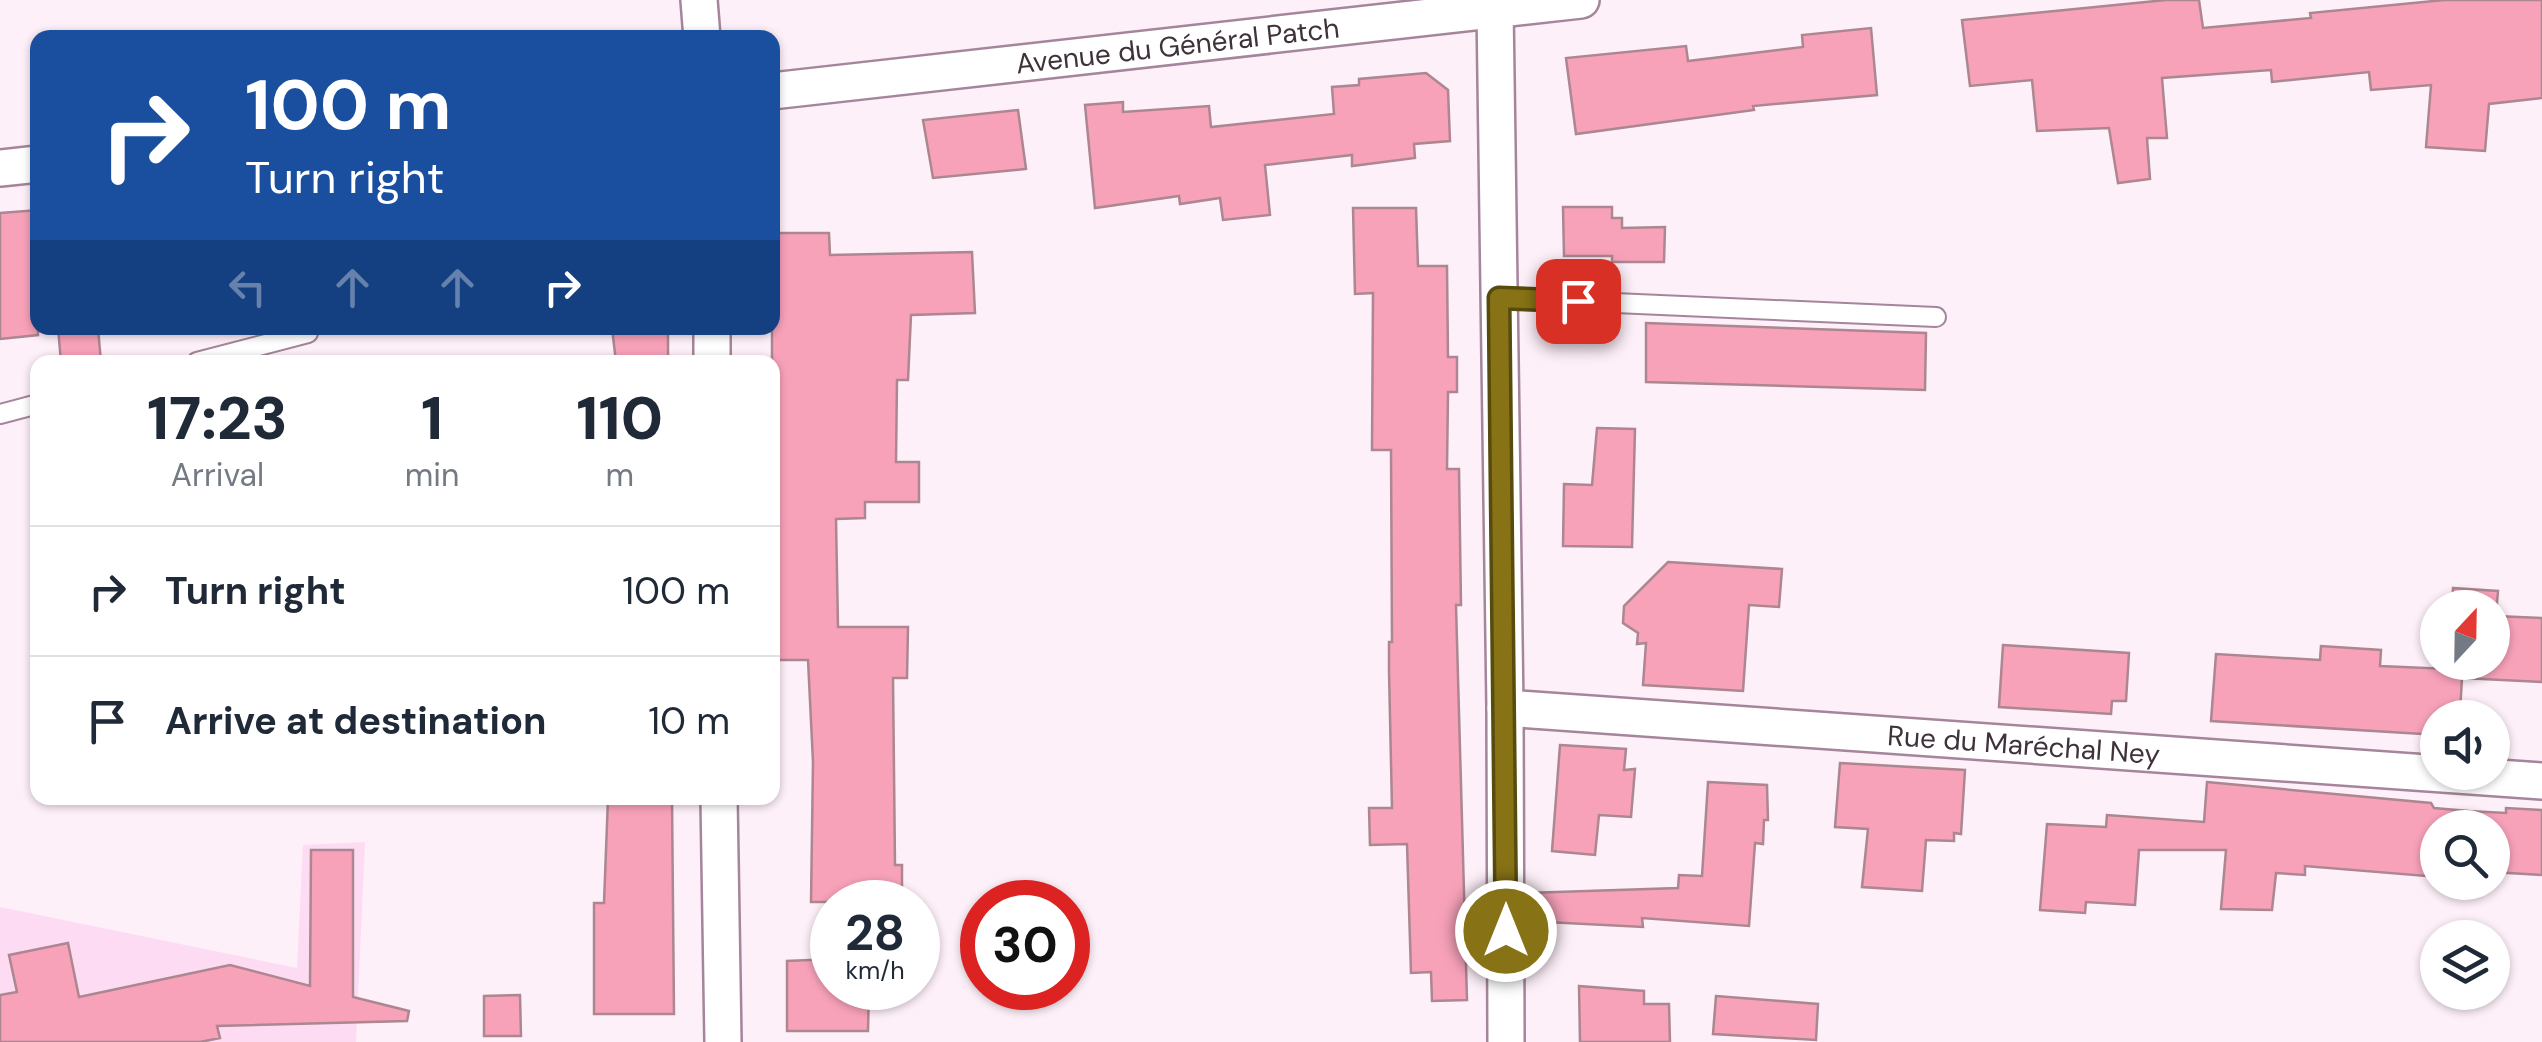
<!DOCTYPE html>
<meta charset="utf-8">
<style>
:root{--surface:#fff;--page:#f6f6f7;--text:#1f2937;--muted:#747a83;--line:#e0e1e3}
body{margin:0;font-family:"DM Sans",sans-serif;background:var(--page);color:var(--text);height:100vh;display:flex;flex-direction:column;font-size:38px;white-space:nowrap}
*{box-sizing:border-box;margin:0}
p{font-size:32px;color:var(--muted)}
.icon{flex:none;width:55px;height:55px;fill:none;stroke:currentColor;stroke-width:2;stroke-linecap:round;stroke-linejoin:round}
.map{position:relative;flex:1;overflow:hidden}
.side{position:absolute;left:30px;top:355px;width:750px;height:450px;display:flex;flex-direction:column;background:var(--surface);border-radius:20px;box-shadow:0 2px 8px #0004}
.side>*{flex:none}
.hud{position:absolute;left:30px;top:30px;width:750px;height:305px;border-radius:20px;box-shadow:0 2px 8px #0004;background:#1a4fa0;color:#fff;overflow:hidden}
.needle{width:65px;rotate:22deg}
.buttons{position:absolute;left:2420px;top:590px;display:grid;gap:20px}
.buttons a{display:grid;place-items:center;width:90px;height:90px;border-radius:50%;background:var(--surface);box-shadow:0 2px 8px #0004;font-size:50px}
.speed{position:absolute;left:810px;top:880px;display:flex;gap:20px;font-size:50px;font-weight:700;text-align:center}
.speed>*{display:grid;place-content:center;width:130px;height:130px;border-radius:50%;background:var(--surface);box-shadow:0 2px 8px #0004;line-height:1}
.speed small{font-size:25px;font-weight:400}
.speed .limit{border:15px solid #d22;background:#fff;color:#111}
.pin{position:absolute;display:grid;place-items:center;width:85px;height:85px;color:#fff;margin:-42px;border-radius:20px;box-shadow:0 5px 15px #0006}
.me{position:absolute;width:110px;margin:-55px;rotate:0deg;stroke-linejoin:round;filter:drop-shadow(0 0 8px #0008)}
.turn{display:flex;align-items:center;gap:35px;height:210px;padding:0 50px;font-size:45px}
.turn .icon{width:130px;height:130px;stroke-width:2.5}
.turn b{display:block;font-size:70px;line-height:85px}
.lanes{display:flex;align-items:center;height:95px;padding:0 50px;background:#0003;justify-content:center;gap:50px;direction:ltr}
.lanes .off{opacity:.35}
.eta{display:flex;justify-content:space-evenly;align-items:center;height:170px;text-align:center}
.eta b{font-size:60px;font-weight:800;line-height:70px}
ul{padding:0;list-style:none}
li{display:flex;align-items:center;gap:30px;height:130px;padding:0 50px;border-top:2px solid var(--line)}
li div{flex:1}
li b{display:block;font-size:38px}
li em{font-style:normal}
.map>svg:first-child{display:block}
.built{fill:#fddcf3}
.building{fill:#f8a2ba;stroke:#ac8690;stroke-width:2.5}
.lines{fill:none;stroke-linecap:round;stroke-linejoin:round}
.service-casing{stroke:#a5859b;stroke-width:22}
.minor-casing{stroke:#a5859b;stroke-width:40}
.service{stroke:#fff;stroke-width:18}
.minor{stroke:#fff;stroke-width:35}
.route-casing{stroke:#584b0e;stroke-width:25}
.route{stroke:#877315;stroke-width:18}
.labels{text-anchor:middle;stroke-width:8;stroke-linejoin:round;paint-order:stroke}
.street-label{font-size:28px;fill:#3f323b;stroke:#fff}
</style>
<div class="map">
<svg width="2542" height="1042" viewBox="0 0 2542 1042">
<rect width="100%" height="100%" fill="#fef0f9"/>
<polygon class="built" points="365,842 356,1042 0,1042 0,907 297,968 303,845"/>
<g class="building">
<polygon points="2166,0 2199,0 2203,28 2311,18 2310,13 2444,0 2542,0 2542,98 2489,104 2485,151 2426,147 2431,85 2371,90 2369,72 2272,82 2271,70 2162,78 2167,138 2147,138 2150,179 2118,183 2109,128 2037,131 2032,80 1970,86 1962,20"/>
<polygon points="1871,28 1877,95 1753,106 1754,110 1576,134 1566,58 1686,46 1688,61 1803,47 1802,35"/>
<polygon points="1426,73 1448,90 1450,141 1414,144 1415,158 1352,166 1352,155 1265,165 1270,215 1223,220 1220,198 1180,204 1179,196 1095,208 1085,105 1123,102 1123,112 1209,106 1211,127 1334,114 1332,87 1359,85 1359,79"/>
<polygon points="1018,110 1026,169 933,178 923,120"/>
<polygon points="1563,207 1612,207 1612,218 1622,218 1622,228 1665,227 1664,262 1612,262 1612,256 1564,256"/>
<polygon points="1353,208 1416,208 1418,266 1447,266 1448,357 1457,357 1457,392 1448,392 1447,469 1459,469 1461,605 1456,605 1467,1000 1432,1001 1431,972 1411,973 1407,844 1370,845 1369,808 1392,808 1389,671 1389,642 1392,642 1391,450 1372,450 1373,293 1355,294"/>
<polygon points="38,210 38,335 0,339 0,213"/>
<polygon points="772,233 829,233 830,255 972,252 975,313 911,315 908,380 897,380 896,462 919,462 919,502 865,502 865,518 836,519 838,627 908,627 907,678 893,678 895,865 902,865 902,902 811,902 813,762 808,660 772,660"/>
<polygon points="1646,323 1926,333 1925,390 1646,382"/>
<polygon points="58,328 98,328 101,362 61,362"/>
<polygon points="612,328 668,328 668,362 616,362"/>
<polygon points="1597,428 1635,429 1632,547 1563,546 1564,484 1592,485"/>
<polygon points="1668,562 1782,569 1779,607 1749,605 1743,691 1643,685 1646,643 1637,644 1638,633 1623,623 1624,606"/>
<polygon points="2453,588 2498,591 2496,616 2542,618 2542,682 2462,678 2460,713 2445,712 2445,718 2438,718 2438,735 2211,721 2216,654 2320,660 2321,646 2381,650 2380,666 2449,669 2449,662 2492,662 2492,608 2452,608"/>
<polygon points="2003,645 2129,653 2126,701 2112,701 2111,714 1999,707"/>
<polygon points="1560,745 1626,749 1624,770 1635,769 1631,817 1599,815 1595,855 1552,851"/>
<polygon points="1840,763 1965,770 1961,834 1954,833 1954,841 1926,840 1922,891 1862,887 1868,829 1835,827"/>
<polygon points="1708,782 1767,785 1768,820 1764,820 1763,844 1755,843 1749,926 1642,918 1643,927 1527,921 1527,893 1678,888 1679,875 1702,876"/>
<polygon points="2207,782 2431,803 2434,808 2469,811 2506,813 2506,808 2542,810 2542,875 2492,872 2492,828 2438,828 2438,877 2305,866 2305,875 2276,873 2272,910 2221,909 2226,850 2139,850 2135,905 2086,902 2085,913 2040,910 2047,824 2106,827 2107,815 2204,822"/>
<polygon points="608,798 672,798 674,1014 594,1014 594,903 604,903"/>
<polygon points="311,850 353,850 353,997 409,1011 407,1021 217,1026 220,1038 200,1042 0,1042 0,995 17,992 9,955 68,943 79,997 230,965 310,986"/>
<polygon points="832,959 832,988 869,988 868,1031 787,1031 787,961"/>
<polygon points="1579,986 1644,991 1644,1004 1669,1004 1670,1042 1580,1042"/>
<polygon points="520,995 521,1036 484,1036 484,996"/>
<polygon points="1716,996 1818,1004 1816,1040 1713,1034"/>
</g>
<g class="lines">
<defs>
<g id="service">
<polyline points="1499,298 1936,317"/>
<polyline points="197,362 308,333"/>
<polyline points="0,414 38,404"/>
</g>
<g id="minor">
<polyline points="699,0 702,38"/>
<polyline points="1495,8 1505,708 1506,1042"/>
<path id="s1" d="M772,91L1581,0"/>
<polyline points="0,168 38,164"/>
<polyline points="712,328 712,362"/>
<path id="s2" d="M1505,708L2542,781"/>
<polyline points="719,798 723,1042"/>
</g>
</defs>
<use href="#service" class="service-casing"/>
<use href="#minor" class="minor-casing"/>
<use href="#service" class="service"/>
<use href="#minor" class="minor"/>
</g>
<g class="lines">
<defs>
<polyline id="route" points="1506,931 1499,298 1578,301"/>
</defs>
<use href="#route" class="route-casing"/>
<use href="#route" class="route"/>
</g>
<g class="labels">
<g class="street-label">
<text dy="10" stroke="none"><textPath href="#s1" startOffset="408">Avenue du Général Patch</textPath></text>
<text dy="10" stroke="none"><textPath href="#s2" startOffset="520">Rue du Maréchal Ney</textPath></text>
</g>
</g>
</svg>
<div class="buttons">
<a><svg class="needle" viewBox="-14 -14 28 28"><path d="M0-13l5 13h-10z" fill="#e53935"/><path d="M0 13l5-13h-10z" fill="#747a83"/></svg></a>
<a><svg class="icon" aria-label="sound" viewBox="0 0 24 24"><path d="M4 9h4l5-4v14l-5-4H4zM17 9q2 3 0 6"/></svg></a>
<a><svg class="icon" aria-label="search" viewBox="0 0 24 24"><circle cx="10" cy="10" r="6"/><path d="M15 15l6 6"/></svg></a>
<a><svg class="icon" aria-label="layers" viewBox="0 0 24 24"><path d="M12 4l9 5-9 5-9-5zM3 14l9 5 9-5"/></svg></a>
</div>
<div class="speed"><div>28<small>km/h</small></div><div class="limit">30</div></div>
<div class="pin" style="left:1578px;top:301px;background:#d93025"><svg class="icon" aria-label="arrive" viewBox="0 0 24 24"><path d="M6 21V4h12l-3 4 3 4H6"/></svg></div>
<svg class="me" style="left:1506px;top:931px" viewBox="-20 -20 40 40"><circle r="17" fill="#877315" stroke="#fff" stroke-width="3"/><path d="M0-11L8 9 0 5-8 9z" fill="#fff"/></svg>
<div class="hud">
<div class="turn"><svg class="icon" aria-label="right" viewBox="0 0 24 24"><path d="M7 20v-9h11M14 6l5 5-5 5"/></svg><div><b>100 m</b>Turn right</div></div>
<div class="lanes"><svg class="icon off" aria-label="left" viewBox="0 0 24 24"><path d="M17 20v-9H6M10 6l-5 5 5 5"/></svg><svg class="icon off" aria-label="ahead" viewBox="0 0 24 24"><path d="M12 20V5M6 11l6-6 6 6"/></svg><svg class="icon off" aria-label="ahead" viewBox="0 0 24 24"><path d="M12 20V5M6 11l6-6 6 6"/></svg><svg class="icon" aria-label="right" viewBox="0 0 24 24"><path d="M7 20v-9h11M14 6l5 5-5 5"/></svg></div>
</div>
<section class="side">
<div class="eta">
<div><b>17:23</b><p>Arrival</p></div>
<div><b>1</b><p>min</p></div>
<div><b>110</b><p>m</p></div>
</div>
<ul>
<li><svg class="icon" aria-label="right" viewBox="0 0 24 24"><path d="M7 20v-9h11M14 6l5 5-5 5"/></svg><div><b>Turn right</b></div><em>100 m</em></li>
<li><svg class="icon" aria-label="arrive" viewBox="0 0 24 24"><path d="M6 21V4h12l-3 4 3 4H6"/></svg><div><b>Arrive at destination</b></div><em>10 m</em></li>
</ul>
</section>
</div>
